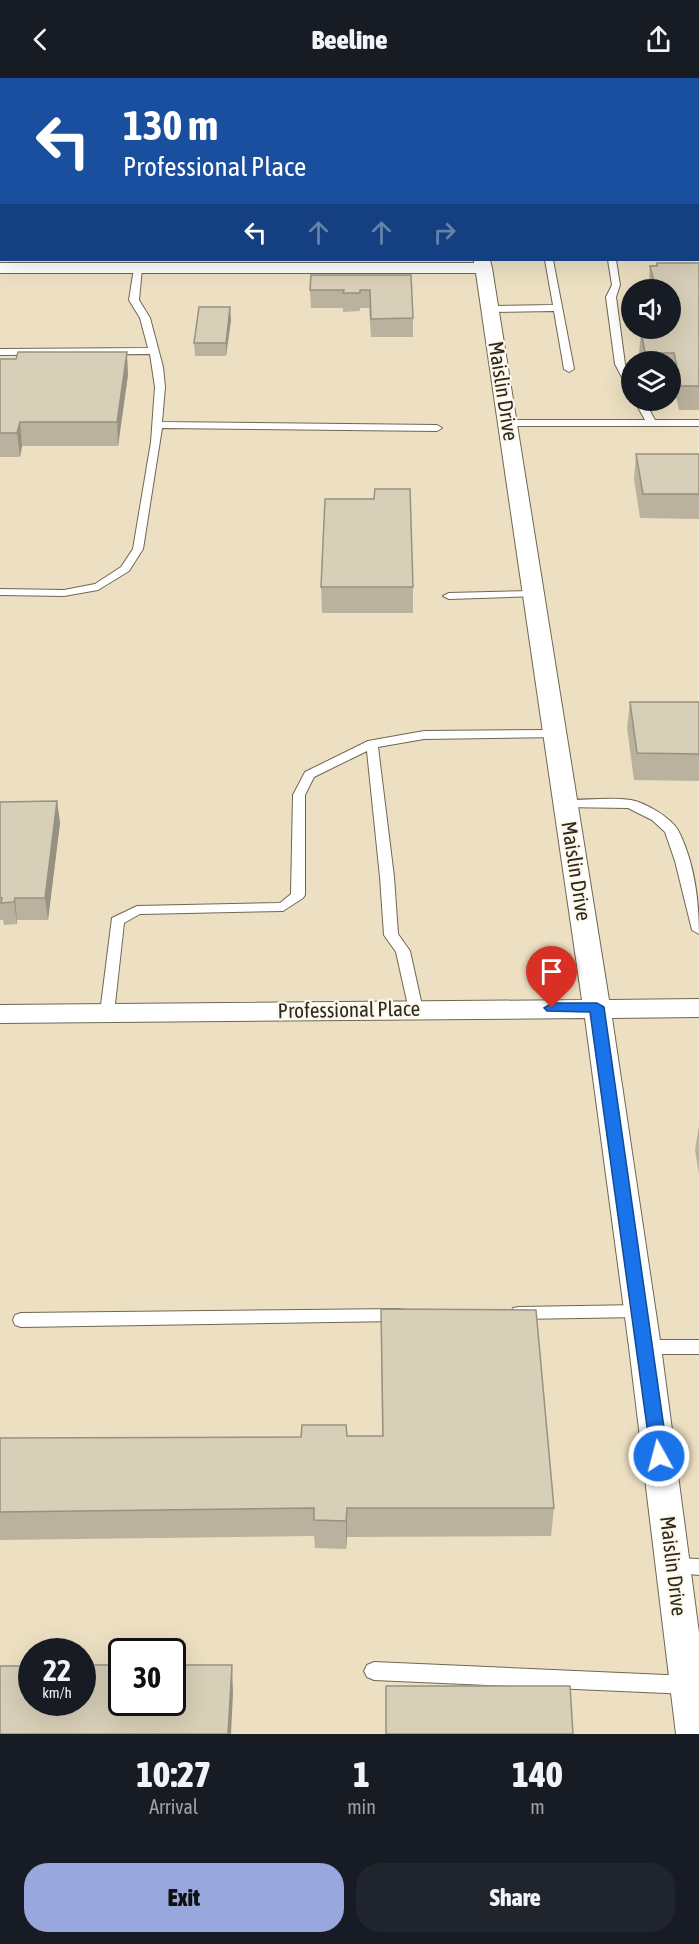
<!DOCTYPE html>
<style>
:root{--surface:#171b24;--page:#20242c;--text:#f1f3f6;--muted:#9ea1a6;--accent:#99a8dc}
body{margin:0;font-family:"Asap Condensed",sans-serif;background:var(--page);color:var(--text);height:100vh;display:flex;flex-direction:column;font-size:22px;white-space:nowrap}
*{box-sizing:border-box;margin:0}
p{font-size:20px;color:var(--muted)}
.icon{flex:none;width:33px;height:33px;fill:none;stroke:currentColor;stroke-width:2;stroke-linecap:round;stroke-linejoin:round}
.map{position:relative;height:1656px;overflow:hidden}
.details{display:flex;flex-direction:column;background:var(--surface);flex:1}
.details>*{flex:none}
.guide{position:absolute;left:0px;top:0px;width:699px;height:183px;box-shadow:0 6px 24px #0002;background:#1a4fa0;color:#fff;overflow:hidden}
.fabs{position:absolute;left:621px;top:201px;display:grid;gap:12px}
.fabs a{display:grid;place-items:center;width:60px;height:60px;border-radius:50%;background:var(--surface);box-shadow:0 6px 24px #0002;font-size:30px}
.speed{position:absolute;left:18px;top:1560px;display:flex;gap:12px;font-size:30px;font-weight:700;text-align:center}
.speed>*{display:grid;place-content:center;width:78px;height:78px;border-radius:50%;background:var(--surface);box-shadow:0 6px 24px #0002;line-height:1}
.speed small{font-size:15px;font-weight:400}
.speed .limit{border:3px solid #111;border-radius:9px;background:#fff;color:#111}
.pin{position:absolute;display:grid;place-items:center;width:51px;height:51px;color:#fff;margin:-62px -26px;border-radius:50% 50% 50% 0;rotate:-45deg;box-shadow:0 0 6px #0007}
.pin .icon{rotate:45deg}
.me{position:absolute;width:66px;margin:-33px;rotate:353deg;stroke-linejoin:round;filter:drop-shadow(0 0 4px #0008)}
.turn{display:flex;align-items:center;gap:21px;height:126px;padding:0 24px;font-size:27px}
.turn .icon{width:78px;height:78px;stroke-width:2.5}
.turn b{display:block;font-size:42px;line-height:51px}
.lanes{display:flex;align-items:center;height:57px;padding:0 24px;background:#0003;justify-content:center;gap:30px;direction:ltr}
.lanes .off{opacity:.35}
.eta{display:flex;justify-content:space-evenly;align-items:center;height:102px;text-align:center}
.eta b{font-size:36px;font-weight:800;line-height:42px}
.action{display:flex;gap:12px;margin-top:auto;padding:12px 24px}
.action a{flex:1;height:69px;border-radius:24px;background:var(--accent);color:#111;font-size:24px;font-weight:800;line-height:69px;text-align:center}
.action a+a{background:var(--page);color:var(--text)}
header{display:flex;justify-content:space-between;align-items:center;height:78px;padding:0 24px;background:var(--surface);font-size:27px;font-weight:800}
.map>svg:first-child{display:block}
.built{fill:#ede0c2;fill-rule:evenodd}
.green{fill:#ecd49b}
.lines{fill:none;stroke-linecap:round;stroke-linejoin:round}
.lane-casing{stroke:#706753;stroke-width:2}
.street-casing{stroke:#706753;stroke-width:2}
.lane{fill:#fff;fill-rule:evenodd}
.street{fill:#fff;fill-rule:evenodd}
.wall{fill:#bab29e}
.shaded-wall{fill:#979181}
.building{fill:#d8cfb8;stroke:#979181;stroke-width:1.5}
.route{fill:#1a73e8;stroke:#114b97;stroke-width:1.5}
.labels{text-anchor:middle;stroke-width:4.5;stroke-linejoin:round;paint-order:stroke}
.street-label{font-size:21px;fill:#2d2920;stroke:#fff9eb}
</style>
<header><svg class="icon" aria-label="back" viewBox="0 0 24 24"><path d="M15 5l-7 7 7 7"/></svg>Beeline<svg class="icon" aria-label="share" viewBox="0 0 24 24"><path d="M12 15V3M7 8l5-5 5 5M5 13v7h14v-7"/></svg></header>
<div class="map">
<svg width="699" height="1656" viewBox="0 0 699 1656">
<rect width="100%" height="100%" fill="#f5ebd4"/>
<path class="built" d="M698,67L699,1656H0V71L2,182H698ZM632,212H670V250H632ZM632,284H670V322H632ZM32,1574H82V1624H32ZM122,1574H172V1624H122Z"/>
<polygon class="green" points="0,0 699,0 699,65 698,2 2,2 0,68"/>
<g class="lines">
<defs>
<g id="lane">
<rect x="698" y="100" width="1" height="4"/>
<polygon points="545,182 553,182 574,291 569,294 564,291 554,233 490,234 485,231 490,228 553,227"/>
<polygon points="608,182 616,182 620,207 616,219 625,286 632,299 632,312 627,309 615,286 606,219 612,207"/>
<polygon points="138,187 142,190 139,222 150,240 163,289 165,309 162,344 437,347 442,350 437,353 162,350 143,471 129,493 98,512 64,518 0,517 0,511 64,512 95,506 121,489 133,471 151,364 155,309 150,276 0,277 0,271 148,270 140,240 129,222 134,190"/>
<polygon points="634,322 644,322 655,342 699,342 699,348 508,348 503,345 508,342 645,342"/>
<polygon points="534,513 538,514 538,518 449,521 443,518 449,515"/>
<polygon points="555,652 559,653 561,656 559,659 424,661 378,669 394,799 398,856 410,873 423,932 421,935 411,935 409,932 396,874 384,857 380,799 367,673 314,699 305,717 305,817 303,820 283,833 140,836 124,845 114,935 107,940 102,938 100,935 112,840 137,828 280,825 291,816 293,717 305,694 368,663 424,653"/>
<path d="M566,722C587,722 611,719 631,722C646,725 670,739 678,752C694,783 699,822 699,856L692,852L675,783L665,754L652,742L628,730L561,729L560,726L561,723Z"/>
<polygon points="640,1227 646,1228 648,1233 646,1238 640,1239 519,1241 513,1240 511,1235 513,1230 519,1229"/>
<polygon points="398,1231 404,1232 406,1237 404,1242 398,1243 21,1249 15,1247 13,1242 15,1237 21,1235"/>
<polygon points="645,1262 699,1262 699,1276 645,1276 639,1274 637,1269 639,1264"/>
<polygon points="674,1480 699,1481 699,1497 668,1494 665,1488 668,1482"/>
<polygon points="374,1584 688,1598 695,1601 698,1607 695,1613 688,1616 374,1602 367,1599 364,1593 367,1587"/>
</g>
<polygon id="street" points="474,182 490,182 492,190 609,922 699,921 699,939 612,940 661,1269 699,1555 699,1656 676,1656 629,1269 585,940 0,945 0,927 582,922 476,195 0,195 0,185 474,185"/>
</defs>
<use href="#lane" class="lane-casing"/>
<use href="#street" class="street-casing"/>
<use href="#lane" class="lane"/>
<use href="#street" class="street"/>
</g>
<g class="wall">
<polygon points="699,185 699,332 679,332 671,298 670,298 670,284 640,284 639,276 641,253 659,253 658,250 670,250 670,212 648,212 650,188"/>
<polygon points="411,197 413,240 413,259 371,259 369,230 360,230 360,233 343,234 343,230 311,230 310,212"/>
<polygon points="231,242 226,278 195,278 194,265"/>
<polygon points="0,281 128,297 118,368 22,368 20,379 0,379"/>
<polygon points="636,376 699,376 699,441 640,440 634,401"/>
<polygon points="321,509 413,509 413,535 322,535"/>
<polygon points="630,624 699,624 699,703 634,702 627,650"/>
<polygon points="57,723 60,745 48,842 17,842 17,846 4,847 3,842 0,842 0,724"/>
<polygon points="699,1047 699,1097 695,1072"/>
<polygon points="381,1231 554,1430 551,1458 347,1459 346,1471 315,1470 314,1458 0,1462 0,1360 382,1358"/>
</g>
<g class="shaded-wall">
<polygon points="230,229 231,242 226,278 226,265"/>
<polygon points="127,274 128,297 118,368 117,344"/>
<polygon points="20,344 22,368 20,379 17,355"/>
<polygon points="57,723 60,745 48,842 45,820"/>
<polygon points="15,820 17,842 17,846 14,824"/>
<polygon points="347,1430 347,1459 346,1471 346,1443"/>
<polygon points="232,1587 233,1615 231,1656 228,1656"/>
</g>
<g class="building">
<polygon points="657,185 699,185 699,308 681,308 674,275 645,275 641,253 668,253 667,250 670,250 670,212 656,212 650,188 657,188"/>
<polygon points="311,197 411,197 413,240 371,241 370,212 360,212 360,215 343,215 344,212 310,212"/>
<polygon points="199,229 230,229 226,265 194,265"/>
<polygon points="18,274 127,274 117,344 20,344 17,355 0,355 0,281 16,281"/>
<polygon points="636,376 699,376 699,416 643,416"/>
<polygon points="375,411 410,411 413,509 321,509 325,421 374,421"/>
<polygon points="630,624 699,624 699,676 637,675"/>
<polygon points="57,723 45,820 15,820 14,824 1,825 2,820 0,820 0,724"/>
<polygon points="381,1231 536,1232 554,1430 347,1430 346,1443 314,1442 314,1430 0,1434 0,1360 301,1359 302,1347 346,1347 347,1358 383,1358"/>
<polygon points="82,1587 122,1587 122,1624 172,1624 172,1587 232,1587 228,1656 0,1656 0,1588 32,1588 32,1624 82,1624"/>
<polygon points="386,1608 570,1608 573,1656 386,1656"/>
</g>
<polygon class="route" points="552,925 597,925 604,929 668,1378 666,1384 659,1386 653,1384 651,1378 590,934 547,933 544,930"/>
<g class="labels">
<g class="street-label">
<text transform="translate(503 313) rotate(81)" y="7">Maislin Drive</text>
<text transform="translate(576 793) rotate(81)" y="7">Maislin Drive</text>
<text transform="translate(349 932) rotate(-1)" y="7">Professional Place</text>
<text transform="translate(673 1488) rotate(83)" y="7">Maislin Drive</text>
</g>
</g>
</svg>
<div class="fabs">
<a><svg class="icon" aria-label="sound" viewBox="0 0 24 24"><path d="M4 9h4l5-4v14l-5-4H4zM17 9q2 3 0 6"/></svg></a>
<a><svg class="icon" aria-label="layers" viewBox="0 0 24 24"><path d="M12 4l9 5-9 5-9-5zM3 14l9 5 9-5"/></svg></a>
</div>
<div class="speed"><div>22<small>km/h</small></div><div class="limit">30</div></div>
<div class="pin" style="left:552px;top:930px;background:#d93025"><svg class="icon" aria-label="arrive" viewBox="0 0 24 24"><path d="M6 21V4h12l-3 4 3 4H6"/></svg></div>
<svg class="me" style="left:659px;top:1378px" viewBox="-20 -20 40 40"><circle r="17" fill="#1a73e8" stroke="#fff" stroke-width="3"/><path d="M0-11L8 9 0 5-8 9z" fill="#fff"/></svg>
<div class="guide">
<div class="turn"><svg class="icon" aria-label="left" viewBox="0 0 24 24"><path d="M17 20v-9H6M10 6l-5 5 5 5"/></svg><div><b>130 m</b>Professional Place</div></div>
<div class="lanes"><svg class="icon" aria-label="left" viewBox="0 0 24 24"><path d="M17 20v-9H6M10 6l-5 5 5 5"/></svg><svg class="icon off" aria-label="ahead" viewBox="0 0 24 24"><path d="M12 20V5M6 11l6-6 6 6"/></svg><svg class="icon off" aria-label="ahead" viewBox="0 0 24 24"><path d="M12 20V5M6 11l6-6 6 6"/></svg><svg class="icon off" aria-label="right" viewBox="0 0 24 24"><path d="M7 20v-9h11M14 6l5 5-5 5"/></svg></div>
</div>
</div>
<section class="details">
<div class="eta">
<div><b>10:27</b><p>Arrival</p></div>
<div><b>1</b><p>min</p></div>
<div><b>140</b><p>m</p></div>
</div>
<div class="action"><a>Exit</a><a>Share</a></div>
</section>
